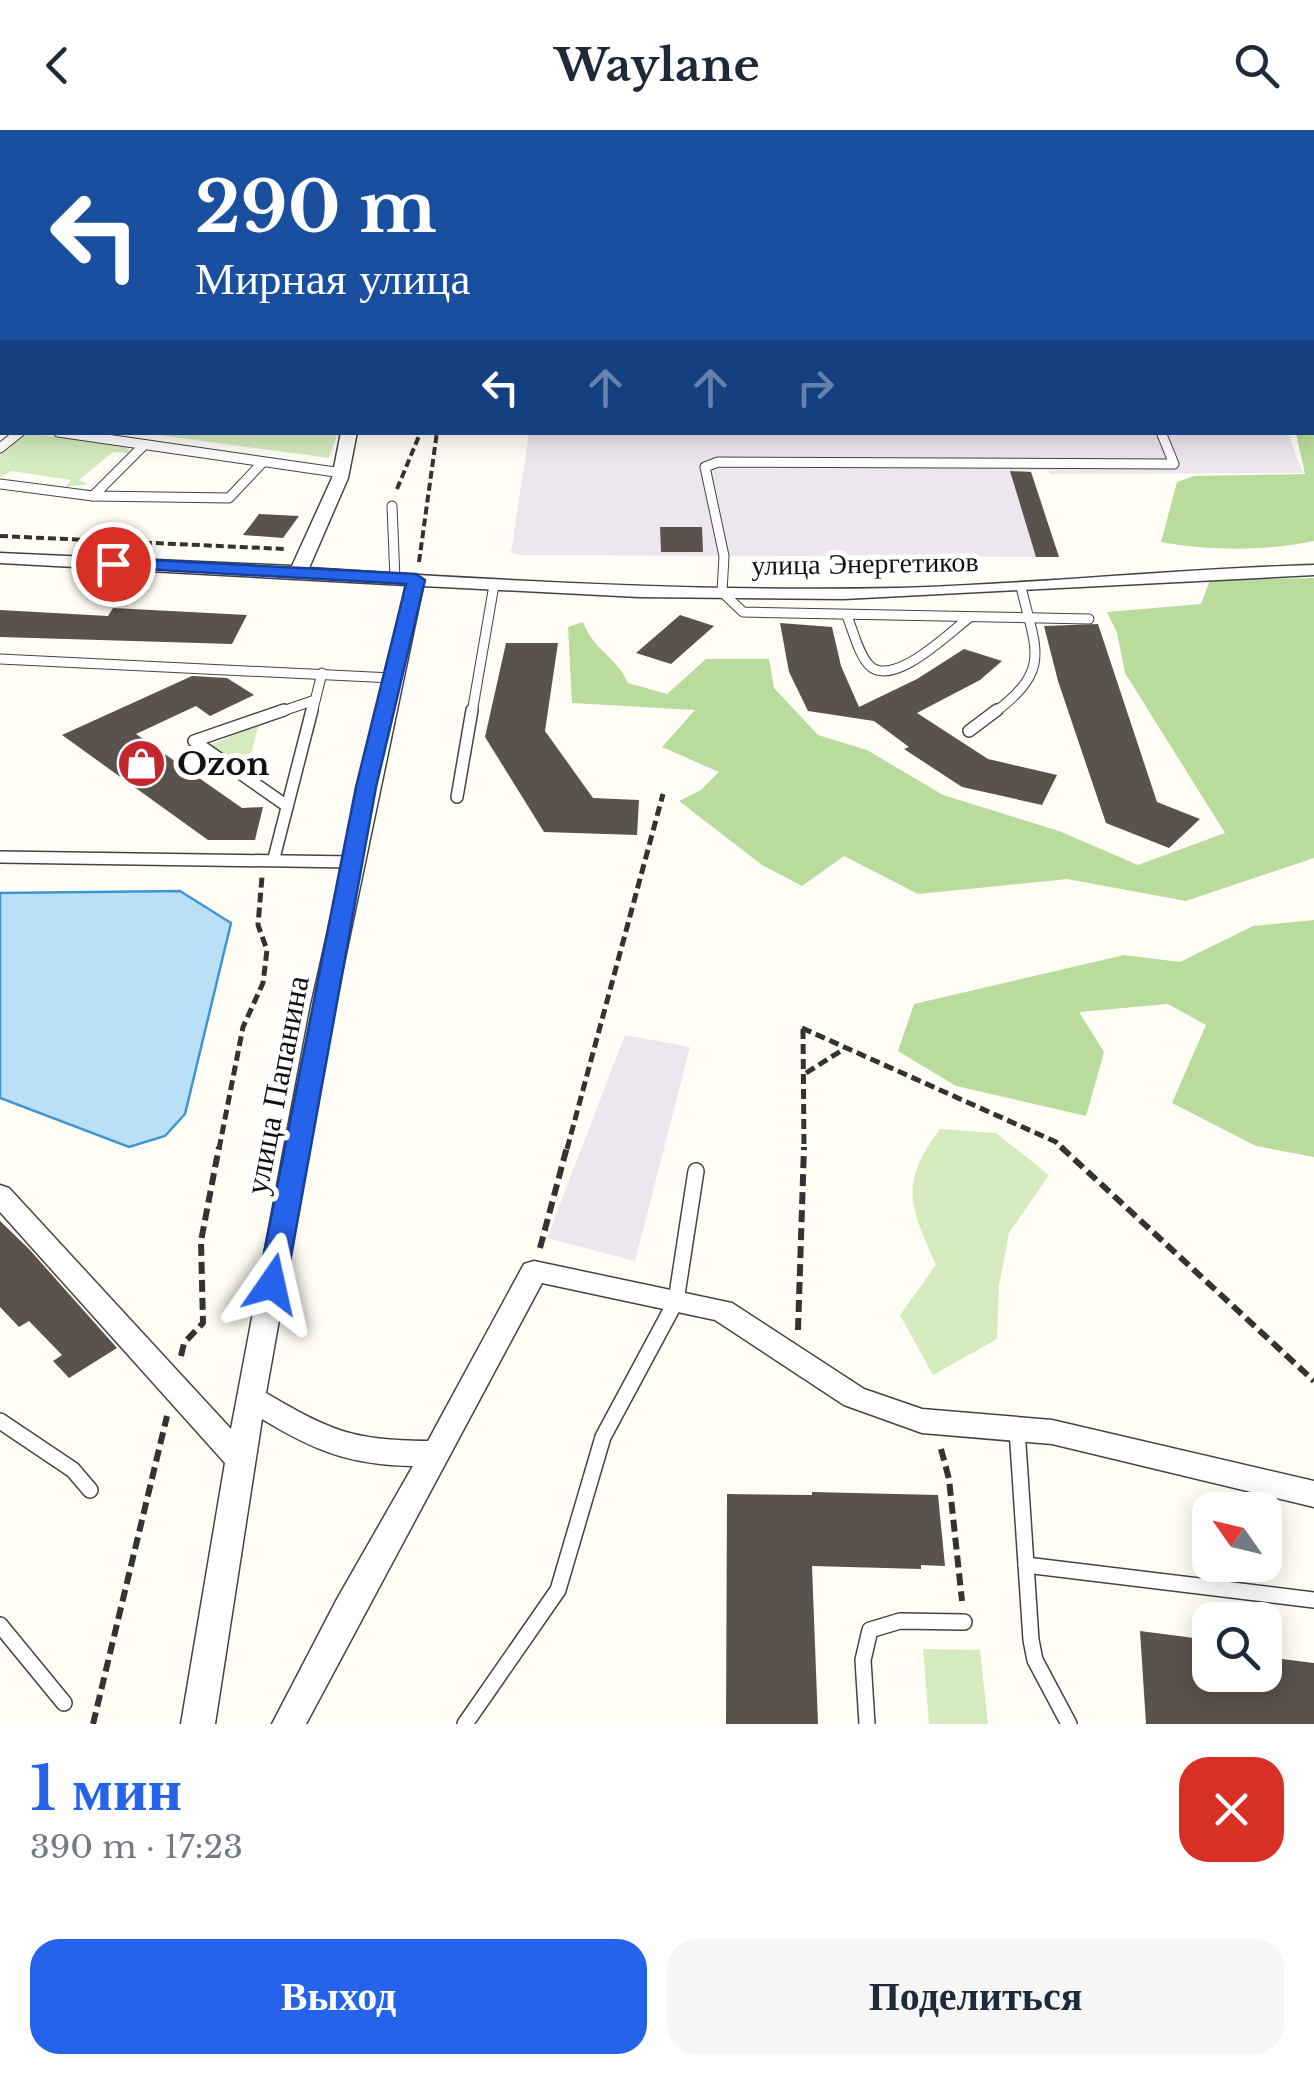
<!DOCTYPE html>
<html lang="ru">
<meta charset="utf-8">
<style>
:root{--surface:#fff;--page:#f6f6f7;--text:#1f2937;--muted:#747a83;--accent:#2563eb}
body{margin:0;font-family:"Libre Baskerville",serif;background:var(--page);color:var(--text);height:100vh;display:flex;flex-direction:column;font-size:38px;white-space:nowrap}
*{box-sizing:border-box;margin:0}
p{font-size:32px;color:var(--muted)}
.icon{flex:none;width:55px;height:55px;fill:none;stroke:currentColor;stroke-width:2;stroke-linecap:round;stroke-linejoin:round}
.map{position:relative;height:1594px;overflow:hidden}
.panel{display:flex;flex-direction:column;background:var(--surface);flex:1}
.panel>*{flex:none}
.guide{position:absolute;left:0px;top:0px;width:1315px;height:305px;box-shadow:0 5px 25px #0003;background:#1a4fa0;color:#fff;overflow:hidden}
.needle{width:65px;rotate:304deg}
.tools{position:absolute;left:1192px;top:1362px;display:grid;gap:20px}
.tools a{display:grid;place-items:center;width:90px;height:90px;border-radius:20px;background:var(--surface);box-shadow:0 5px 25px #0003;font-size:50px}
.pin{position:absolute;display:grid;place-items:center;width:85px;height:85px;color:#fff;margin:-42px;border:5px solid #fff;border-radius:50%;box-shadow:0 2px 10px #0007}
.me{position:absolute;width:110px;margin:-55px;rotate:11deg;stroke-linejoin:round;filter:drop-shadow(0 0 8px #0008)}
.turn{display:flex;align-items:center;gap:35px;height:210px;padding:0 30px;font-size:45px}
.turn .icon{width:130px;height:130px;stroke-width:2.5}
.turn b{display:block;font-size:70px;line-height:85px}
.lanes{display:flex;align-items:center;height:95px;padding:0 30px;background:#0003;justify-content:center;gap:50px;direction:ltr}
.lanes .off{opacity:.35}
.round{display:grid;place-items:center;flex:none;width:105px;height:105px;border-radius:30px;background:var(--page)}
.head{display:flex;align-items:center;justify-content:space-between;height:170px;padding:0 30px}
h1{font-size:60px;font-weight:700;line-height:75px;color:var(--accent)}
.button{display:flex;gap:20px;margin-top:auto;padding:20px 30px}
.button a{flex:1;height:115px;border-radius:30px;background:var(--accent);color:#fff;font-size:40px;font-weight:700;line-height:115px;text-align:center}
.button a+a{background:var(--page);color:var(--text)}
header{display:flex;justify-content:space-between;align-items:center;height:130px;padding:0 30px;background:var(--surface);font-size:45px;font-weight:700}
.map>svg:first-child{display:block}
.industrial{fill:#eee6ef}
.green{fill:#d5ebbd}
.forest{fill:#b9dc9c}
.water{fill:#b9e0f7;stroke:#3f96cf;stroke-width:2.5}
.building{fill:#5a524d}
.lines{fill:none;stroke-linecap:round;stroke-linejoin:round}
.service-far2-casing{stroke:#444;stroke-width:11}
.service-far1-casing{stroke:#444;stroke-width:14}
.service-casing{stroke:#444;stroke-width:18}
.minor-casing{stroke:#444;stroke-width:3}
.path-far3{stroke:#333;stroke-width:2.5;stroke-dasharray:6 2.5;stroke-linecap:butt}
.path-far2{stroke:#333;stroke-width:4;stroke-dasharray:8 4;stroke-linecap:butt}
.path-far1{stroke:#333;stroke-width:5;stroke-dasharray:10 5;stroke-linecap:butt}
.path{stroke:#333;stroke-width:6;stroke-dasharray:12 6;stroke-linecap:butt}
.service-far2{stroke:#fff;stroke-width:9}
.service-far1{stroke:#fff;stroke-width:11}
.service{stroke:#fff;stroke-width:15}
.minor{fill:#fff;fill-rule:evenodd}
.route{fill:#2563eb;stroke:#184099;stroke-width:2.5}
.labels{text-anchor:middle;stroke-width:10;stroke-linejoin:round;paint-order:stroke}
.far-street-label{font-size:28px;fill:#111;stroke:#fff}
.poi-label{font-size:32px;font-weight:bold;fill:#111;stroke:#fff;text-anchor:start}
.street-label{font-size:32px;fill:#111;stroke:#fff}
</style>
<header><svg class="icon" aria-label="back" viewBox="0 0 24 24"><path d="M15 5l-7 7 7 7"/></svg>Waylane<svg class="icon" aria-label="search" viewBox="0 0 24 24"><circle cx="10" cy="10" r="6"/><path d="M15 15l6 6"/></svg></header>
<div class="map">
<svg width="1314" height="1594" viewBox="0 0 1314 1594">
<rect width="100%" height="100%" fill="#fffdf5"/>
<g class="industrial">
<polygon points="529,303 1288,303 1303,343 1050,344 1048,340 1031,340 1059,427 519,425 511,422"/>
<polygon points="625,905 690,917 635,1131 547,1108"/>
</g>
<g class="green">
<polygon points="144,303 338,303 329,328"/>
<polygon points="36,304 124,317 129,319 129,323 113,322 79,350 88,354 65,357 71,350 12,341 0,347 0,325 26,305"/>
<polygon points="259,594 245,646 209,621 213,614"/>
<path d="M940,999L996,1003L1049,1045L1009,1103L999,1156L997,1209L933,1245L900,1185L936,1135C910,1075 898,1056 940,999Z"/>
<polygon points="923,1519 980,1520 988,1594 929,1594"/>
</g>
<g class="forest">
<polygon points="621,0 1314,0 1314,59 1312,2"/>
<path d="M1314,297V411C1266,421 1209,421 1161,412L1177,352L1194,346L1305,344L1296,303L1312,302Z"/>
<path d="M1314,448V728L1186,771L1067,749L918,764L844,726L802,756L762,735L679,671L701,660L719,642L662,617L695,580L572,573L568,497L583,492C594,521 616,526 628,553L667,564L706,529H769L774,558L818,605L867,620L943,665L1059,701L1138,735L1225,703L1125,543L1117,503L1107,482L1201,474L1210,450Z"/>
<polygon points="1314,790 1314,1027 1256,1016 1172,973 1206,895 1168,874 1079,882 1104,922 1086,986 956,956 898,921 914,874 1124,825 1180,832 1253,796"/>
</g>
<polygon class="water" points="180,761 231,793 185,984 165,1006 129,1017 0,968 0,763"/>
<g class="building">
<polygon points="1010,341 1031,342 1059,427 1036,427"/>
<polygon points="259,384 299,386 283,408 243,405"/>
<polygon points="660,397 702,397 703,422 661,422"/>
<polygon points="113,478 247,485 232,514 0,507 0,480 108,486"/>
<polygon points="680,485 714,496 671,534 636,523"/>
<polygon points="780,493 832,497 841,536 859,577 917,549 964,519 1002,531 980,550 917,583 988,629 1057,645 1042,675 962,657 904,619 909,617 874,591 808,581 789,542"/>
<polygon points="1098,494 1157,672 1200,689 1169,718 1106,693 1058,551 1044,496"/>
<polygon points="506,513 558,513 545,601 593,668 639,670 637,705 544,702 485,607"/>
<polygon points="192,546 227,548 254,565 210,586 196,576 136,604 242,678 263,677 255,710 208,710 62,605"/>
<polygon points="0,1091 29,1119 117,1218 69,1248 53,1231 62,1225 29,1191 19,1197 0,1177"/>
<polygon points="812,1362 938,1365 945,1436 921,1435 921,1439 812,1436 818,1594 726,1594 727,1364 812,1365"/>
<polygon points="1140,1501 1194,1508 1194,1519 1210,1521 1210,1545 1265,1545 1265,1527 1314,1533 1314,1594 1146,1594"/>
</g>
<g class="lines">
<defs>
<g id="service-far2">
<polyline points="58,302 342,343"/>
<polyline points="144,315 93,366 229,368 263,332"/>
<polyline points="0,318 20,302"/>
<polyline points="0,354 93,366"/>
<polyline points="392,376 395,449"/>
<path d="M847,486C853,500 859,526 870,536C894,558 950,502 970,487"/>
<polyline points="1089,489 743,482 722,462 724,426 705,337 718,332 1174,334 1161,302"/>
<polyline points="0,529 392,548"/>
<polyline points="277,583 315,570"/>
<polyline points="312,583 322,543"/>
<polyline points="472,583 494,455"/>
<path d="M994,583C1052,539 1036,521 1021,457"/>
</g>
<g id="service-far1">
<polyline points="284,580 194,611 287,676"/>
<polyline points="969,601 997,580"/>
<polyline points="457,667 472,580"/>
<polyline points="0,727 352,732"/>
<polyline points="274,728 312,580"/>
</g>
<g id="service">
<polyline points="0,1291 73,1340 90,1360"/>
<polyline points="1017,1299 1031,1510 1035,1530 1069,1594"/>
<polyline points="1026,1435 1314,1470"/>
<polyline points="0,1495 64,1573"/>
<polyline points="465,1594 558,1460 603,1307 676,1171 696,1041"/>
<polyline points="867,1594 863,1530 870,1500 900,1491 964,1492"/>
</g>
<g id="minor">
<rect x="0" y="240" width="2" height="9"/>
<path d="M341,302H357L348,348L309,438C505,451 701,462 898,458C1037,454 1175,439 1314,435V445L844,469L639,467L423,456L335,876L266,1263C331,1301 351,1310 428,1311L524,1134L534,1131L732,1173L864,1259L922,1279L1052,1290L1314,1351V1377L1052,1314L922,1303L844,1275L715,1190L542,1153L306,1594H272L337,1469L413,1336C350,1335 315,1321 262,1289L215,1594H181L225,1333L0,1082V1055L9,1058L231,1299L311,876L406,455L0,433V423L292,436L332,348Z"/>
</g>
</defs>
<use href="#service-far2" class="service-far2-casing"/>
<use href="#service-far1" class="service-far1-casing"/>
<use href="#service" class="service-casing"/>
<use href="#minor" class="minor-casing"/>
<g class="path-far3">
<polyline points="593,0 598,2"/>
<polyline points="133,2 139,0"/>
<polyline points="260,2 268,0"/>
</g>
<g class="path-far2">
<polyline points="397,359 419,306 417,302"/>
<polyline points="0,406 285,419"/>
<polyline points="419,432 437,302"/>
</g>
<g class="path-far1">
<polyline points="802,898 1056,1012 1064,1019"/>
<polyline points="803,899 804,1019"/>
<polyline points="806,943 844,919"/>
<polyline points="219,1019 243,897 263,853 267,820 258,795 262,747"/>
<polyline points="567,1019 663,664"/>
</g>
<g class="path">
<polyline points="1061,1017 1314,1251"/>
<polyline points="540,1118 567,1017"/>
<polyline points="798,1200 804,1017"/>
<polyline points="181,1226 184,1213 203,1193 201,1111 219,1017"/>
<polyline points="941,1319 949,1349 962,1471"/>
<polyline points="93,1594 167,1286"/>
</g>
<use href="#service-far2" class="service-far2"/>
<use href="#service-far1" class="service-far1"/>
<use href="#service" class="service"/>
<use href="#minor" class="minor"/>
</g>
<polygon class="route" points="113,428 416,444 425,450 376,657 286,1154 282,1161 272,1164 262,1161 258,1154 356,657 406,454 107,437 104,434"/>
<defs>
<symbol id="shop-disc" viewBox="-11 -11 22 22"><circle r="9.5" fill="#c4262e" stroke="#fff"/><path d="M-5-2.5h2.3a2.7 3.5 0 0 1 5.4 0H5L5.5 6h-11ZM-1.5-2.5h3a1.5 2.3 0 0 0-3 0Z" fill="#fff"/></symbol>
</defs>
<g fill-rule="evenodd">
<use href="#shop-disc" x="114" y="606" width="55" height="55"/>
</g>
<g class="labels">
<g class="far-street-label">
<text transform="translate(865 433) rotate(-1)" y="10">улица Энергетиков</text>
</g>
<g class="poi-label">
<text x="177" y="645">Ozon</text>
</g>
<g class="street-label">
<text transform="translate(277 955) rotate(-79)" y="11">улица Папанина</text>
</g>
</g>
</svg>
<div class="tools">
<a><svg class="needle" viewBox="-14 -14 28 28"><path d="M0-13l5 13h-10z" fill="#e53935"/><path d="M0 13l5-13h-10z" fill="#747a83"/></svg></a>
<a><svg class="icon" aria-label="search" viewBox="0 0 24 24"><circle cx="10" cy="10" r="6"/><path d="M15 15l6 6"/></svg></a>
</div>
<div class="pin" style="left:113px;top:434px;background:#d93025"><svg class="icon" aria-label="arrive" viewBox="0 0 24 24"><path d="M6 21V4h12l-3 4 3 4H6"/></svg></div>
<svg class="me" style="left:272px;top:1154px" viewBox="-20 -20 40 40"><path d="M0-17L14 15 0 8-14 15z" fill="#2563eb" stroke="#fff" stroke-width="4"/></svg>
<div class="guide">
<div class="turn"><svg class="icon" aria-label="left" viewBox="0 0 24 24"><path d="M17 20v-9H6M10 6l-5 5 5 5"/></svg><div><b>290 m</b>Мирная улица</div></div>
<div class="lanes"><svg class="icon" aria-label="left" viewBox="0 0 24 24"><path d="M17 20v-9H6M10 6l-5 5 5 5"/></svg><svg class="icon off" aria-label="ahead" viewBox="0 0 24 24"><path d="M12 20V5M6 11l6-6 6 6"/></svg><svg class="icon off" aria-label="ahead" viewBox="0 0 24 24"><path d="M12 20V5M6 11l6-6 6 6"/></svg><svg class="icon off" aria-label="right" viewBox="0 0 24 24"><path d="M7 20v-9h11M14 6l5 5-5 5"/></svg></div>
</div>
</div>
<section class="panel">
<div class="head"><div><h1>1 мин</h1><p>390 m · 17:23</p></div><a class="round" style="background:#d93025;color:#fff"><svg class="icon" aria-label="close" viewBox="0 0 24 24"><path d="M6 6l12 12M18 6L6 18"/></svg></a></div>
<div class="button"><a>Выход</a><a>Поделиться</a></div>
</section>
